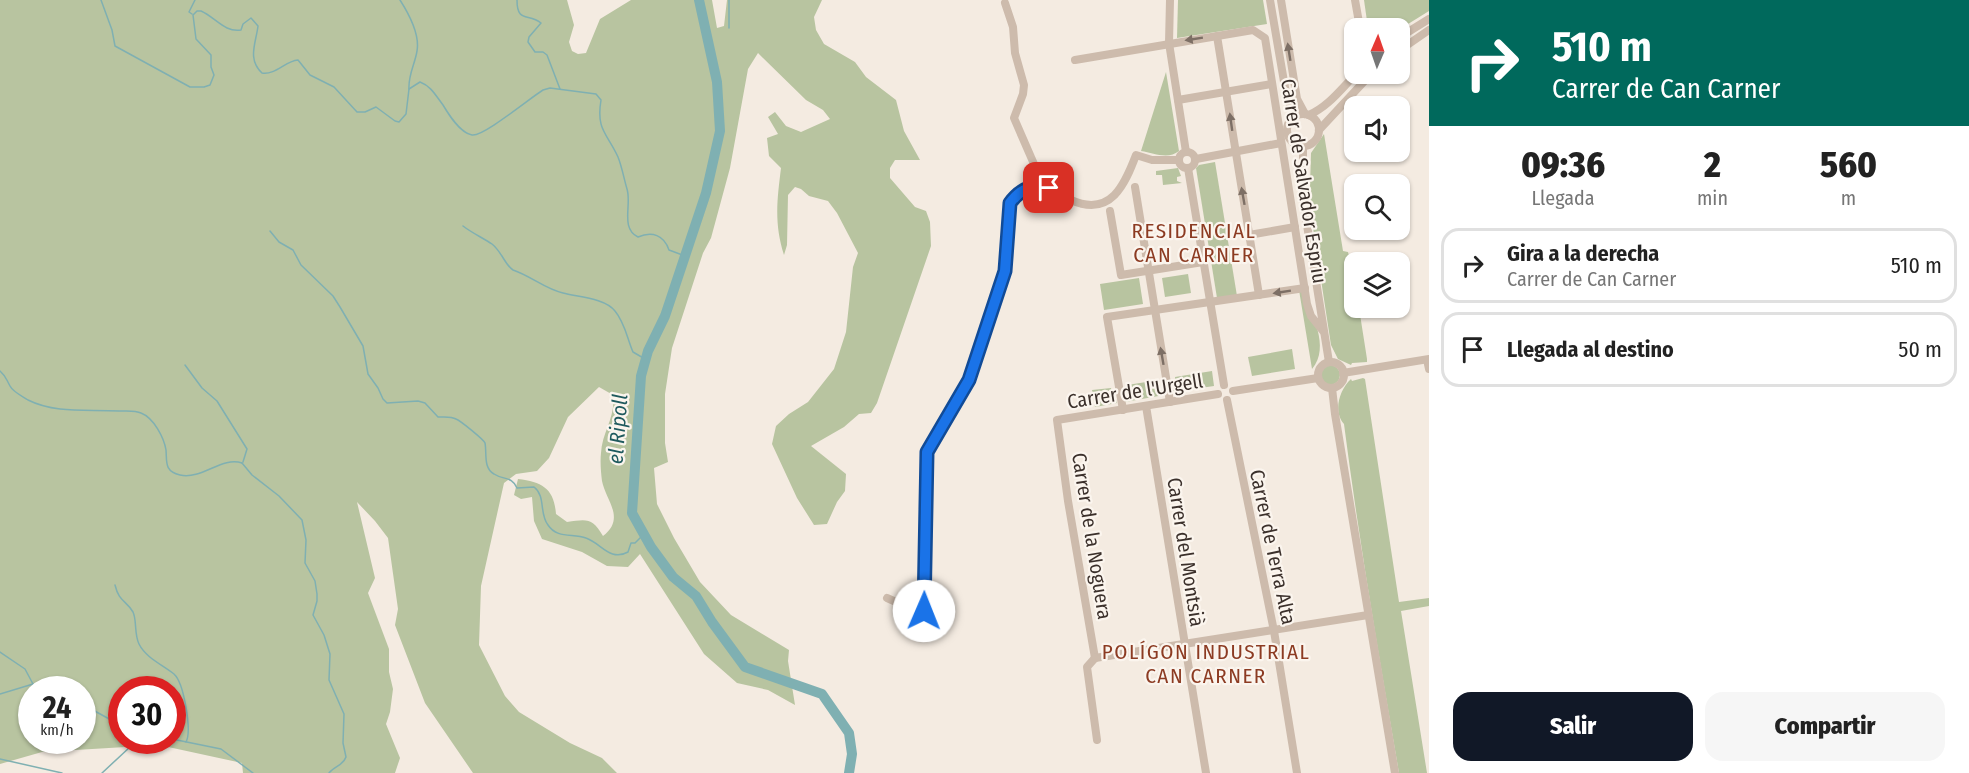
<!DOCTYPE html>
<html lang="es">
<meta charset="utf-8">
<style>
:root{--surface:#fff;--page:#f6f6f6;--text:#222;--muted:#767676;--line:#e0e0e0;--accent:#111827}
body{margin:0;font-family:"Fira Sans Condensed",sans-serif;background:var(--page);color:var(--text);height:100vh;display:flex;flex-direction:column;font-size:22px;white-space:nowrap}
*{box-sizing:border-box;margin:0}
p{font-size:20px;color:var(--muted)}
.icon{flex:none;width:33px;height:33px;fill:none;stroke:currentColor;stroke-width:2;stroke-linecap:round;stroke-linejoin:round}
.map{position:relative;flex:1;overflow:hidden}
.sheet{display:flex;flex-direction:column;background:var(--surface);width:540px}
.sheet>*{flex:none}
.top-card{background:#00695c;color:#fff;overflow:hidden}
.needle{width:39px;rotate:2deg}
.controls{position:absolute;left:1344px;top:18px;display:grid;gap:12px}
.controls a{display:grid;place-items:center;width:66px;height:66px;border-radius:12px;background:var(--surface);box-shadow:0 2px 4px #0004;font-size:30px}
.speed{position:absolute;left:18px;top:676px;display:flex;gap:12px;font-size:30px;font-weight:700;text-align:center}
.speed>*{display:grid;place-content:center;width:78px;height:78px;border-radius:50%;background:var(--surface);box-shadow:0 2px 4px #0004;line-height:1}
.speed small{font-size:15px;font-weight:400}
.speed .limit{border:9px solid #d22;background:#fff;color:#111}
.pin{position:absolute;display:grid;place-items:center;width:51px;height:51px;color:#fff;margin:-26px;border-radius:12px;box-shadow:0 3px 9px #0006}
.me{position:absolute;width:66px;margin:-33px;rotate:1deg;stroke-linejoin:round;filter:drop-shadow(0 0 4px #0008)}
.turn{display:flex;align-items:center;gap:21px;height:126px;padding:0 24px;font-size:27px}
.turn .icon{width:78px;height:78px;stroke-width:2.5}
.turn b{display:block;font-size:42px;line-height:51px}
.eta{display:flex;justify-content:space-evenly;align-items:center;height:102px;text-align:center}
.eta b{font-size:36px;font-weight:800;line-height:42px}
.button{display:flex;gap:12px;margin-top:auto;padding:12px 24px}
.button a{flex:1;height:69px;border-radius:18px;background:var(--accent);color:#fff;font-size:24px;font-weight:800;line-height:69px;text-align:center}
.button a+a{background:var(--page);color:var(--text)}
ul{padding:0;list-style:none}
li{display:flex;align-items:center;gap:18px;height:75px;margin:0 12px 9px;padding:0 12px;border:3px solid var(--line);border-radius:18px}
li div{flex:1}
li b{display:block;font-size:22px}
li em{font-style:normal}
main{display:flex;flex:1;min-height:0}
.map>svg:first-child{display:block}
.green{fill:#b8c4a0;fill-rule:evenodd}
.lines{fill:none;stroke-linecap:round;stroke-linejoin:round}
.stream{stroke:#7fb0b2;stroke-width:1.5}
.river{stroke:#7fb0b2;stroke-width:10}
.minor{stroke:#cdbbac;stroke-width:8}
.oneway{fill:#7d6f65}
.route-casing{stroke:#114b97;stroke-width:15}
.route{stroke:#1a73e8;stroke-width:10}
.labels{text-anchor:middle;stroke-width:4.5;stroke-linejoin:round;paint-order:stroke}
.street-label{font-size:20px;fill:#3b302b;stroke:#fbf5ee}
.neighbourhood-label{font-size:21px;letter-spacing:1.5px;fill:#8c3b22;stroke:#fbf5ee}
.water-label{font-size:21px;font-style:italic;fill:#1f5a5e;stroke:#fbf5ee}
</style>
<main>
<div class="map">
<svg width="1429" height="773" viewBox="0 0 1429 773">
<rect width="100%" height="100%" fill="#f4ebe1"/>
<g class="green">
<path d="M0,0H567L574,25L569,42L572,51L578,54L586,53L600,19L631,0H712L717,28L724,26L727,0H822L814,17L816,30L824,44L855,62L866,77L896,100L904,131L920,160H895L890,168V178L915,207L926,211L930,222L931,246L877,403L871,413L859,414L844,427L811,446L846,474L845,491L837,502L827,524L814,525L797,498L772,444L776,426L789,414L808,402L834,369L846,332L853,267L858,253L837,213L828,201L809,196L801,189L795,187L788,195L787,245L784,255C774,223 777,201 781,168L769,156L767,138L778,134L768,117L775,112L786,126L801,132L830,119L823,110L806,100L758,53L748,69L730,168L711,238L703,253L672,348L665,394V443L668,462L654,468L657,504L674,538L700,582L731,615L789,650L788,661L795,705L768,690L737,683L704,654L640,554L628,567L607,566L582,552L542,539L534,521L532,497L521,499L514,495L518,479C543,482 554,489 556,514L567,522C588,519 592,518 603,536C626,518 606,501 602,481C601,473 600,462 601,453C602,432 616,417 613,395L599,387L568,417L549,458L537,471L516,474L504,483L481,586L479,645L505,696L519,712L570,743L602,758L617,773H473L425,703L395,625L398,609L388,538L375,521L357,502L375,578L368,593L389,649V672L393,689L390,712L386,724L400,758L395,773H243L242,763L159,745L42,752L0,764ZM32,690H82V741H32ZM122,690H172V741H122Z"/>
<polygon points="1178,0 1263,0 1267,24 1177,38"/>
<polygon points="1364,0 1429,0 1429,11 1400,29 1368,28"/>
<path d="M1166,72L1179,151C1168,160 1154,153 1141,151Z"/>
<path d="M1324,134L1343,251L1348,252C1353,271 1354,288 1354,308H1359L1367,359V362L1352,363L1351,365L1338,359L1331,345L1307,188L1310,187L1311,153Z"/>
<polygon points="1215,162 1237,296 1217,298 1196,168 1199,165"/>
<polygon points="1178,168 1181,176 1177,177 1177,181 1182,183 1163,185 1162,175 1156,175 1156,171"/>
<polygon points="1188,274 1191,293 1165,297 1162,278"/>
<polygon points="1139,278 1143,304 1104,310 1100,284"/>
<path d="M1299,290H1303C1311,313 1331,347 1312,369Z"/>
<polygon points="1292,349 1295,369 1252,376 1248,357"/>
<circle cx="1330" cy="375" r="10"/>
<polygon points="1212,371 1214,386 1173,392 1173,390 1176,389 1175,377"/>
<path d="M1363,378L1365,379L1399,602L1429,598V606L1401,611L1427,773H1399C1379,657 1359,541 1344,424C1333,412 1339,390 1351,379L1352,381Z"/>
<polygon points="1159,380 1160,390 1163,390 1164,395 1125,402 1125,398 1128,397 1127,385"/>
<polygon points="1111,388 1113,399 1116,399 1117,403 1095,407 1092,390"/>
</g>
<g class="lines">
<g class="stream">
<path d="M101,0L112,30L115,46L190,87H204L210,85L214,75L211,67V55L196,39L193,15L197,11H201C215,17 225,33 241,30L243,24L251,18L258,26C256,43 247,59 262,73C276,75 285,61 298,60L310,75L334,87L357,112H365L376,107L395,121L399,122L406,114L409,89L420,82C431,86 436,96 443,105C449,115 460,133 472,135C483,137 530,98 543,90L550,88L596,94L601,100C596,130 607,133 618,157C622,167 624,179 627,189C632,205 620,228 638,237C652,231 664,235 669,250L685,256"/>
<path d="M400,0C409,14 420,34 417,51C415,64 408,75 409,89"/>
<path d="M517,0C517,23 528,13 541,23L529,37L528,42L535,52H543L547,55L560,89"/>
<polyline points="192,14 189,12 195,0"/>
<polyline points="729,28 729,0"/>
<path d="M463,226C472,233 483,238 492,244C502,252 505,265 513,270C531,276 545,289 563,293C578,297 605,298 615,311C625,323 627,338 633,352L645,359"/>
<path d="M270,231L279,242L293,250L301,265L333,296L340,307L363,346L368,374L378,388L383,399L387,403L418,401L425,403L438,417C444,417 451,416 456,419C461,421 484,440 485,443C487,453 483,468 494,474C503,480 512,476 517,488L534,487C546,496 539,514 548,525C557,539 573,533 586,538C601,543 610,562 628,552L631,543H635L643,535"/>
<polyline points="185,365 202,388 217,401 247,449 243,462"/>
<path d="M0,371C6,376 6,379 10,386C13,392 22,396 28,400C56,414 88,409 119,411C126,411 135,410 141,413C154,418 164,438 166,450C167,462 164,471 180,475C202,480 222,456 242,463"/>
<path d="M242,463L252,475L279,496L302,520L306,540L305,563L315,581L317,594V601L313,615L324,635L330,654L329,680L344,714L343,743L346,757C343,766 334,766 329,773"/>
<path d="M115,585C119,602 126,600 133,612C137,620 134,634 139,644C146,658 163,665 174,674C184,683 192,731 186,742"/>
<polyline points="0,652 25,669 33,684"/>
<polyline points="0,694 33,684 52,690"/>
<polyline points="82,704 122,726"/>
<polyline points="172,739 221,749 253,773"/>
<polyline points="0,759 62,773"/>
<polyline points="102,773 130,747 140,741"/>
</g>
<polyline class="river" points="699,0 717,82 720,131 706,193 665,316 648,351 641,376 632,513 651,547 673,577 696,596 712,622 745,667 822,694 849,733 852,754 849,773"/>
<g class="minor">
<polyline points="1170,0 1169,43 1186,152"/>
<polyline points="1270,0 1287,99 1296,116"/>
<polyline points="1281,0 1297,99 1305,114"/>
<polyline points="1355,0 1360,28"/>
<polyline points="1005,3 1013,27 1015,53 1024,85 1023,94 1014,118 1044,187"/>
<polyline points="1217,36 1259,295"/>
<polyline points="1400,37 1429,19"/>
<polyline points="1400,50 1429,30"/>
<polyline points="1075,60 1253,30 1265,38 1307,304 1311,316 1323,331"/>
<polyline points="1178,100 1272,84"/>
<circle cx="1303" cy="130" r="16"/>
<path d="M1309,115C1329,106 1341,89 1356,74"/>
<polyline points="1319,130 1371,74"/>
<polyline points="1303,146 1303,200 1329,362"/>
<circle cx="1187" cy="160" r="8"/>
<polyline points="1196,159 1281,143"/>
<polyline points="1188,168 1224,385"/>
<polyline points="1135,187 1170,402"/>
<polyline points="1110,211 1121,275 1203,262"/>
<polyline points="1249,235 1295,227"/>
<polyline points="1427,360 1429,369"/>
<circle cx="1331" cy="375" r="13"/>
<polyline points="1343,373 1429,359"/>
<polyline points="1332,388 1335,414 1395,773"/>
<polyline points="1233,391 1318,378"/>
<polyline points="1227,400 1274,631 1297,773"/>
<polyline points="1146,406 1206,773"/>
<polyline points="1123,410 1107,317 1305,288"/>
<path d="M887,598L921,613L924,611L927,452L931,442L951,413L969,380L1005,271L1009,207C1011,199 1016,193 1024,190C1042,181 1055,192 1071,200C1111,218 1125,184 1136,155L1152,160H1179"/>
<polyline points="1095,658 1068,501 1057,420 1218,394"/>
<polyline points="1095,658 1368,615"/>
<polyline points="1095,658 1087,667 1097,740"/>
</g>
</g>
<defs><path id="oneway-solid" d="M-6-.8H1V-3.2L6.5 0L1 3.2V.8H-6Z" transform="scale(1.5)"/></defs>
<g class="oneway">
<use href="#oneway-solid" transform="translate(1194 39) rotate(171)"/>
<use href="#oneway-solid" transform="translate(1289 52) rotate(-99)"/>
<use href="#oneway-solid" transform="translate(1231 122) rotate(-98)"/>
<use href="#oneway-solid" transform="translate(1243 196) rotate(-100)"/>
<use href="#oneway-solid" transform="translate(1282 292) rotate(171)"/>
<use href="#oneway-solid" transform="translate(1162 356) rotate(-100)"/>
</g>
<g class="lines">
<defs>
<path id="route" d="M924,611L927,452L969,380L1005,271L1010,203C1020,189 1033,184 1049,188"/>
</defs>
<use href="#route" class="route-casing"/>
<use href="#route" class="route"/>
</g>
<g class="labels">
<g class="street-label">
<text transform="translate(1304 181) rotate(81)" y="7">Carrer de Salvador Espriu</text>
<text transform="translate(1135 391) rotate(-9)" y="7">Carrer de l'Urgell</text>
<text transform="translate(1092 536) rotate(81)" y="7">Carrer de la Noguera</text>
<text transform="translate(1273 547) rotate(78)" y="7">Carrer de Terra Alta</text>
<text transform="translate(1186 552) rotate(81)" y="7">Carrer del Montsià</text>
</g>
<g class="neighbourhood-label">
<text x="1194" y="238">RESIDENCIAL<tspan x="1194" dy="24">CAN CARNER</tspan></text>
<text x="1206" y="659">POLÍGON INDUSTRIAL<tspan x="1206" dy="24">CAN CARNER</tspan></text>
</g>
<g class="water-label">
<text transform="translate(618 429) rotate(-86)" y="7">el Ripoll</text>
</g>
</g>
</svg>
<div class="controls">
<a><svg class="needle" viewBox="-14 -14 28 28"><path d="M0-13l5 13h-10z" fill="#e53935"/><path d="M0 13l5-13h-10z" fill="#767676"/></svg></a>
<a><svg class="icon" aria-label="sound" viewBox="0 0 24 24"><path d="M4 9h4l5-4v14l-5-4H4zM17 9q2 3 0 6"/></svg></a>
<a><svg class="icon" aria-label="search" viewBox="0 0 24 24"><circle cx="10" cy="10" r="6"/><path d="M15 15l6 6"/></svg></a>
<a><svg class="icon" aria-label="layers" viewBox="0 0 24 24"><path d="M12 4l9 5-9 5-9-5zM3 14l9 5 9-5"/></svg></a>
</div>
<div class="speed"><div>24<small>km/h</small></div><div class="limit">30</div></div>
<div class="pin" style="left:1049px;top:188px;background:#d93025"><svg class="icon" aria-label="arrive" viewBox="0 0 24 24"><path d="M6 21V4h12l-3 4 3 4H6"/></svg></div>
<svg class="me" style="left:924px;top:611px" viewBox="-20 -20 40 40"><circle r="19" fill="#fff"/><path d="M0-13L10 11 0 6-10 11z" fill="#1a73e8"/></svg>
</div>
<section class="sheet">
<div class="top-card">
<div class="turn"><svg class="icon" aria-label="right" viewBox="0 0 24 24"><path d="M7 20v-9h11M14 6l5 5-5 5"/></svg><div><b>510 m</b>Carrer de Can Carner</div></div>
</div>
<div class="eta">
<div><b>09:36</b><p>Llegada</p></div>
<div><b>2</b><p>min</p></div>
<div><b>560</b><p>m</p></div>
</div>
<ul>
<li><svg class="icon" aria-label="right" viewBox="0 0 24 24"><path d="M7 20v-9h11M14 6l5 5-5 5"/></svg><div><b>Gira a la derecha</b><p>Carrer de Can Carner</p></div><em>510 m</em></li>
<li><svg class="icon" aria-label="arrive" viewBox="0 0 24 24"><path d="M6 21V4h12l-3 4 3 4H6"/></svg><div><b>Llegada al destino</b></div><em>50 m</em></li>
</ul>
<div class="button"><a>Salir</a><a>Compartir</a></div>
</section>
</main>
